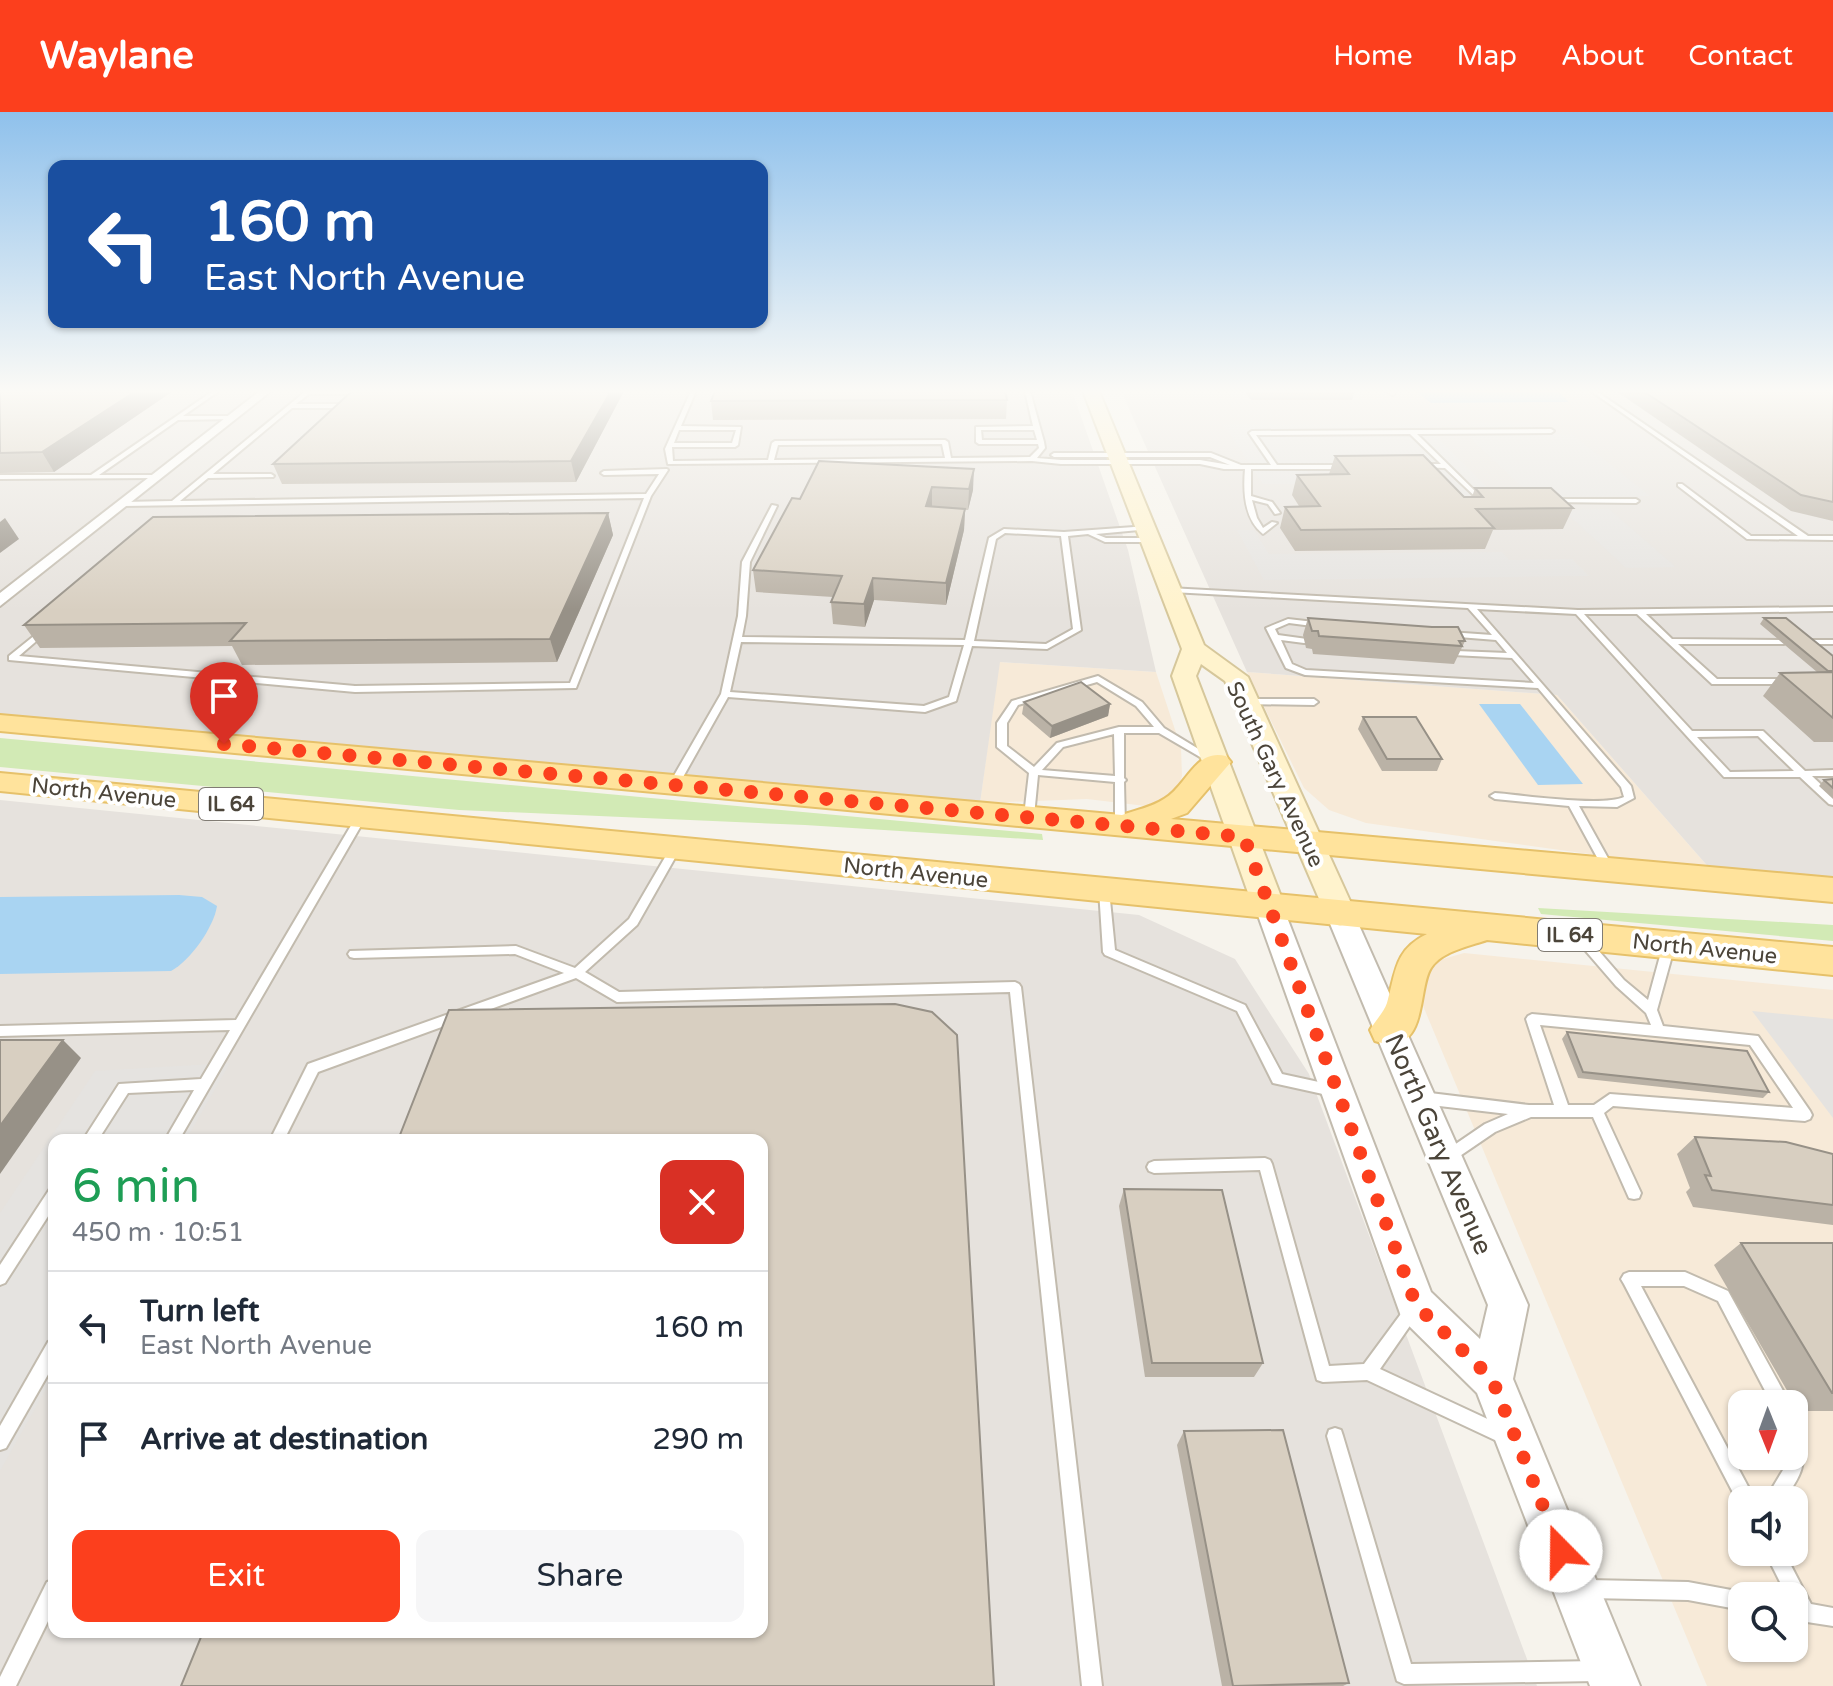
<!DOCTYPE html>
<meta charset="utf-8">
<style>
:root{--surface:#fff;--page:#f6f6f7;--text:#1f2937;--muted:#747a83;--line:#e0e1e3;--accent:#fc3f1d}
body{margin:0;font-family:"Varela Round",sans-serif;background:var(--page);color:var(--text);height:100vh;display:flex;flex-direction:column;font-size:30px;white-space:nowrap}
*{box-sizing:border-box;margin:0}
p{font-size:26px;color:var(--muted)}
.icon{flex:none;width:44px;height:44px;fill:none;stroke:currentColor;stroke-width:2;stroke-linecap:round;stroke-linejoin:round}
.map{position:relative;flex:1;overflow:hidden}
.panel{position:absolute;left:48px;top:1022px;width:720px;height:504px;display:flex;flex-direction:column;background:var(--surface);border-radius:16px;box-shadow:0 2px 6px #0004}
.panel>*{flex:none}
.top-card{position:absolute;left:48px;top:48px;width:720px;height:168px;border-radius:16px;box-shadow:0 2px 6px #0004;background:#1a4fa0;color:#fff;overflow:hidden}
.needle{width:52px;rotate:179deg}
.controls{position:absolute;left:1728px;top:1278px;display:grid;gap:16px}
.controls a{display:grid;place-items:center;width:80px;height:80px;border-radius:16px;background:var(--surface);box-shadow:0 2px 6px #0004;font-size:40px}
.pin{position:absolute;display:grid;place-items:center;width:68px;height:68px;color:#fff;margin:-82px -34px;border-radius:50% 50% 50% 0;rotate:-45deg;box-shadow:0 0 8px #0007}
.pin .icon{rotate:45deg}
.me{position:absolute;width:88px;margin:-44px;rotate:338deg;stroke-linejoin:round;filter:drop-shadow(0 0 6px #0008)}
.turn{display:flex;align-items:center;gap:28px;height:168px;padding:0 24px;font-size:36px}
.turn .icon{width:104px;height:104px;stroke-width:2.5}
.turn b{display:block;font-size:56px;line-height:68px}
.round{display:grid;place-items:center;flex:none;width:84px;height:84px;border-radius:16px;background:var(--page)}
.summary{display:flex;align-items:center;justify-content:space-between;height:136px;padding:0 24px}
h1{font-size:48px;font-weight:600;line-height:60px;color:#1e9e55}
.button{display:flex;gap:16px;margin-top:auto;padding:16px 24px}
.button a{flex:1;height:92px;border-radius:16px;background:var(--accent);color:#fff;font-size:32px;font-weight:600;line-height:92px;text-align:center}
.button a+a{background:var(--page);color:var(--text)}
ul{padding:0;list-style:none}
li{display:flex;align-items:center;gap:24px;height:112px;padding:0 24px;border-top:2px solid var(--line)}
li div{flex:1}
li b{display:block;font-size:30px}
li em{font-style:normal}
header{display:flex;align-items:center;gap:48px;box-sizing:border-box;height:112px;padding:0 40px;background:var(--accent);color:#fff}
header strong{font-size:38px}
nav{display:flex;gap:44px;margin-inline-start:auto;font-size:28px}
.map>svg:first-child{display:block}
.commercial{fill:#f7ead8;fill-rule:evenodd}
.industrial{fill:#e6e2dd;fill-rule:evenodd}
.green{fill:#d2eab5}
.parking{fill:#e5e3e0}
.water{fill:#a9d4f2}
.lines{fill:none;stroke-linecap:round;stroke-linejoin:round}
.service-casing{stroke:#c2bbae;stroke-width:4}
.minor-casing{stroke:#c2bbae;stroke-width:4}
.tertiary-casing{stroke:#c2bbae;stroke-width:4}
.secondary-casing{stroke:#d6c79b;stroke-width:4}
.primary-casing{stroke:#e6c16a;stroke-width:4}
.service{fill:#fff;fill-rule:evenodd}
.minor{fill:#fff;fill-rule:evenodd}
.tertiary{fill:#fff;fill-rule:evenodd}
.secondary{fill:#fff3cd;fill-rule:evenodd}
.primary{fill:#ffe39c;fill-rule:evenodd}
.wall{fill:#bab2a6}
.shaded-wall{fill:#979187}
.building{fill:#d8cfc1;stroke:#979187;stroke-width:2}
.route{stroke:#fc3f1d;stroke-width:14;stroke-dasharray:0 25.2}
.labels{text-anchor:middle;stroke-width:8;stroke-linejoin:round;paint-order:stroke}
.shield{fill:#fff;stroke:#817c74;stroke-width:2}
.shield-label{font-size:20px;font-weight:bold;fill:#4b4439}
.street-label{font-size:22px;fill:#4b4439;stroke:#fff}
.near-street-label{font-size:26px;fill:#4b4439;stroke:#fff}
</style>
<header>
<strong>Waylane</strong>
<nav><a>Home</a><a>Map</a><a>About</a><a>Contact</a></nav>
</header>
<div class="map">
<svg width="1833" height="1574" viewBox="0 0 1833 1574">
<rect width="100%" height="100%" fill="#f6f3ec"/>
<g class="commercial">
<polygon points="999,550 1156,560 1181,636 1182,664 1177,680 1154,695 1087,687 980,691"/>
<polygon points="1247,560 1557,583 1712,759 1366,711 1329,698 1304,676"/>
<path d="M1464,841L1833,878V1574H1707L1421,889L1420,866L1436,849ZM1742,1292H1794V1344H1742ZM1742,1388H1794V1440H1742ZM1742,1484H1794V1536H1742Z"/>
</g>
<g class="industrial">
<polygon points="0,279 1072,279 1128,438 1156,560 1000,550 980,691 0,603"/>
<polygon points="1121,279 1833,279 1833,769 1712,759 1557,583 1247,560"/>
<path d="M0,688L1139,803L1235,847L1309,962L1537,1574H0ZM54,1028H762V1520H54Z"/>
</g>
<g class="green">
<polygon points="0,626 1042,722 1043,728 805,713 459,698 0,655"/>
<polygon points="1538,796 1833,813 1833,829 1541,802"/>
</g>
<g class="parking">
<polygon points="1468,311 1528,311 1542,323 1573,323 1650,384 1533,385 1468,324 1480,323"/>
<polygon points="1424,312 1505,393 1461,393 1427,357 1306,358 1315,372 1263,372 1224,313"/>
<polygon points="1609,397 1676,455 1626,456 1563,398"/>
<polygon points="1237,418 1254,418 1269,442 1502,440 1509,448 1572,447 1589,464 1264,468"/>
<polygon points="1752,899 1833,907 1833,1006"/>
<polygon points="230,951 186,1028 54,1028 54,1263 0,1359 0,1101 95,959"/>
</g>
<g class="water">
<polygon points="1415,279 1558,279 1568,290 1431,291"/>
<polygon points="1479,592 1520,592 1583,672 1538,673"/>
<path d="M179,783L202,785L217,794C214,815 190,849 171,859L0,862V785Z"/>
</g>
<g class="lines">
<defs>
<g id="service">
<polygon points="213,279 219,279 183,304 231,304 233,305 233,307 178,308 99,363 156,363 158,364 158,366 0,367 0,363 91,363"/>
<polygon points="306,279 366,280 363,282 309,282 296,292 347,292 350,294 347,296 292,296 213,362 271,362 274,364 273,365 208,366 180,389 646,382 659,362 604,363 601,361 604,359 667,357 668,358 651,384 576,576 355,580 9,548 9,544 45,515 48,515 48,519 19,544 355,574 570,571 644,386 123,394 120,392 123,390 172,389"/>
<path d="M691,279H696L681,314L741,315L738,333L735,335H672L673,349L768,348L772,331L775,329L945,328L948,330L951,346L1030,345L1039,336L1038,332H979L976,330V315L1033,314L1025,279H1030L1044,330L1045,336L1037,346L1061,348H1200L1230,353L1210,345H1054L1051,343L1054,341H1211L1241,353H1271L1249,321L1252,319L1551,317L1554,319L1551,321L1417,322L1484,388L1485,389L1482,391L1445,356L1418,355L1417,354L1420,352H1441L1410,322L1256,323L1277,353H1343L1346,355L1343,357H1251V384L1272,390L1280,401L1275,402L1268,392L1252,388L1257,406L1263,416L1272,410L1277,411L1263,422C1244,407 1243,380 1245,357H1224L1200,352H1061L1032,349L668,352L665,337ZM679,318H736L732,331H674ZM981,318H1034L1037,328H982ZM942,332L945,346L774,348L778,333Z"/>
<polygon points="1386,279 1392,279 1395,281 1392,283"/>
<polygon points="1591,279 1596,279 1808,424 1833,424 1833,428 1747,427 1678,374 1678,372 1682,372 1751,424 1798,424"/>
<polygon points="1551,387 1636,387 1639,389 1636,391 1549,390 1548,389"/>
<path d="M772,393L777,394L750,450L746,504L742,525L965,528L989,426L1004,417L1064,420L1148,414L1151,416L1150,417L1096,422L1106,426H1153L1157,428L1153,430H1105L1088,422L1068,424L1081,518L1047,537L972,534L956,589L925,600L728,585L678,674L676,676H670L668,674L721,582L738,504L742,450ZM1005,421L1061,424L1073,517L1046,532L974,529L996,427ZM741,530L964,533L949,585L924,594L730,580Z"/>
<path d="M1169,476L1578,498L1833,495V499L1646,502L1672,527L1784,528V532H1678L1717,567H1791V571L1788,572H1712L1637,502H1584L1692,619H1763L1805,659L1833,658V664H1812L1833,684V693L1829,692L1800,665H1724L1576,502L1477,497L1631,674L1634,686L1617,695L1579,694L1614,757L1609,761L1605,760L1569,694L1495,687L1490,684L1495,681C1522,683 1602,695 1624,685L1621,675L1538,576L1305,563L1286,556L1266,516L1288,507L1323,511V515H1320L1289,511L1275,517L1278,523L1307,527V531H1304L1281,528L1292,552L1306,558L1534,571L1512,546L1453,543L1452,541L1456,539L1507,541L1496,528L1446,524L1445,522L1449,520L1492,523L1468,496L1172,480L1168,478ZM1758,624L1794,659L1730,660L1697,625Z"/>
<rect x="1801" y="528" width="32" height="4"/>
<path d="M1098,564L1142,590L1164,616L1215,647L1210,650L1207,649L1159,621H1124V666L1126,668L1124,670L1125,714L1124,716H1116L1115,714V670L1038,663L1034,704L1029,707L1025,706L1024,704L1029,661L997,635V611L1012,589ZM1097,570L1136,594L1154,615H1119L1057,631L1034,655L1007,634V611L1018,593ZM1114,622L1115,664L1042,658L1063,635Z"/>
<polygon points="1247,587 1314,587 1318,590 1314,593 1244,592 1244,588"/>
<polygon points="361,702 366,705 179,1028 165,1028 194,978 128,981 98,1028 83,1028 119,972 201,967 230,918 0,924 0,914 236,908 356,705"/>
<polygon points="675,733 680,737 637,813 585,860 619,880 1015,870 1019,872 1021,875 1102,1574 1082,1574 1010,880 617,890 576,866 318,960 284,1028 270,1028 308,952 564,861 515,842 354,846 350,845 348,842 350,839 516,834 575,856 629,807 671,735"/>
<polygon points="1104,774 1109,778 1115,838 1245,893 1282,962 1337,974 1339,978 1337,982 1332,984 1273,971 1237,899 1105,843 1103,840 1099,778"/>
<path d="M1582,823L1586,824L1624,868L1648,888L1663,833L1665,830H1673L1675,833L1657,898L1663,914L1758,924L1810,999L1812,1003L1810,1007L1805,1009L1613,994L1604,1001L1641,1081L1639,1086L1634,1087L1629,1086L1593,1005H1531L1495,1020L1451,1050L1446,1052L1441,1050L1439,1046L1441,1042L1485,1012L1508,1002L1422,992L1417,990L1415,986L1417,982L1422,980L1529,993H1554L1526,907L1528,904L1532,902L1651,913L1646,901L1616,874L1578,830L1576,827L1578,824ZM1540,913L1750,933L1793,996L1610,982L1594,993H1568Z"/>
<polygon points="1265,1046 1270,1048 1272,1052 1329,1254 1364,1252 1406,1195 1411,1192 1416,1195 1419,1200 1416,1205 1380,1257 1509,1317 1511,1323 1509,1329 1503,1331 1497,1329 1367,1268 1323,1270 1317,1268 1260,1058 1154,1061 1149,1059 1147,1055 1149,1051 1154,1049"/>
<polygon points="54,1076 54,1095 5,1171 0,1173 0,1153 49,1078"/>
<polygon points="1629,1160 1685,1160 1728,1179 1787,1286 1789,1292 1772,1292 1718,1189 1684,1174 1641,1174 1752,1382 1755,1388 1742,1388 1742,1395 1740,1394 1624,1172 1621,1167 1624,1162"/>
<polygon points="54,1228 54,1252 6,1336 0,1338 0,1314 48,1230"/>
<polygon points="1335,1316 1341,1318 1343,1324 1411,1552 1597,1549 1604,1552 1607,1559 1604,1566 1597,1569 1404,1572 1397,1569 1327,1324 1329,1318"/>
<path d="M1794,1329L1800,1332C1809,1354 1796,1370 1784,1388H1765L1786,1353V1344H1794Z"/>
<polygon points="1765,1440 1784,1440 1811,1492 1833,1496 1833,1514 1794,1508 1794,1484 1787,1484"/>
<polygon points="54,1468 54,1497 16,1574 0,1574 0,1565 47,1470"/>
<polygon points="1588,1468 1688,1470 1742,1480 1749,1484 1742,1484 1742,1498 1688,1488 1588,1486 1581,1484 1579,1477 1581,1470"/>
</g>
<polygon id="minor" points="260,279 271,279 0,494 0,481"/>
<polygon id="tertiary" points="1269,785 1279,788 1283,795 1431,1180 1480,1227 1488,1193 1326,802 1330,795 1340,792 1350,795 1354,802 1528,1193 1513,1267 1640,1574 1590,1574 1477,1281 1402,1207 1255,795 1259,788"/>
<polygon id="secondary" points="1083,279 1099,279 1204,533 1248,565 1356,802 1351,810 1340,814 1329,810 1225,569 1201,552 1196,564 1285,795 1280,803 1269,806 1258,803 1253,795 1172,564 1182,537"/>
<g id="primary">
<path d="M0,603L1122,703C1136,698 1152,695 1164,687C1187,674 1195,636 1226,644L1231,650L1187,701L1171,707L1833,766V790L0,619Z"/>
<path d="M0,661L1833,835V863L1487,828C1470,834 1442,839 1431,856C1417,876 1429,947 1375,929L1370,918C1375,909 1384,900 1387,891C1396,860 1394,838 1427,822L0,679Z"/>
</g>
</defs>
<use href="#service" class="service-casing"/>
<use href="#minor" class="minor-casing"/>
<use href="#tertiary" class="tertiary-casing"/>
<use href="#secondary" class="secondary-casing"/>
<use href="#primary" class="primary-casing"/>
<use href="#service" class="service"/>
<use href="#minor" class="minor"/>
<use href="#tertiary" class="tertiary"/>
<use href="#secondary" class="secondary"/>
<use href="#primary" class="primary"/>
</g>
<g class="wall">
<polygon points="0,279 173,279 54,360 0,361"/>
<polygon points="352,279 624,279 576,370 282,372 273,352"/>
<polygon points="1244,279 1355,279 1352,288 1251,288"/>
<polygon points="1616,279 1833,279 1833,409 1791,399"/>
<polygon points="1007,288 1006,307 713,308 711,289"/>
<polygon points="1335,344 1464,385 1472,385 1475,376 1573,396 1563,417 1493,418 1485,437 1295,439 1280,416 1285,395 1299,394 1292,383 1297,363 1329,362"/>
<polygon points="819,349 973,378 968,398 965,398 964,418 946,493 874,488 865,515 833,512 831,490 833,485 756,480 753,458 800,387"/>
<polygon points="608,401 613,423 557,550 242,553 232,534 40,536 24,513"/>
<polygon points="1308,506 1465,529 1454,552 1313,542 1312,537 1306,536 1303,523"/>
<polygon points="1764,506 1833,544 1833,630 1814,630 1763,584 1780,561 1817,560 1760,512"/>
<polygon points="1024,590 1110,592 1108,604 1050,626 1022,602"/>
<polygon points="1363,605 1442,647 1437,659 1382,659 1358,617"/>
<polygon points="1833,667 1833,687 1819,674 1824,668"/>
<polygon points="1567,920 1769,980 1763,986 1578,966 1562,927"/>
<polygon points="1695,1025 1833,1042 1833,1113 1693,1095 1686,1080 1690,1076 1677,1042"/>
<polygon points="1124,1077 1263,1251 1254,1265 1145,1265 1119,1094"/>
<polygon points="1741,1131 1833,1131 1833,1299 1799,1299 1714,1153"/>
<polygon points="1184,1319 1349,1571 1343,1574 1222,1574 1177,1333"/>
</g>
<g class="shaded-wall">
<polygon points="136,279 173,279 54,360 42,340"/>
<polygon points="611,279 624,279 576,370 571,349"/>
<polygon points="974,357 973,378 968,398 969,377"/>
<polygon points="932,375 932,396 926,394"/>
<polygon points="965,397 964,418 946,493 946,471"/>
<polygon points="608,401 613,423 557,550 550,527"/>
<polygon points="5,406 19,427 0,441 0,410"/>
<polygon points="873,466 874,488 865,515 864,492"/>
<polygon points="1110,592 1108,604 1050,626 1052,614"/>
<polygon points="63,928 81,946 0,1062 0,1014"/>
</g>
<g class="building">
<polygon points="0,279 136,279 42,340 0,341"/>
<polygon points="352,279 611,279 571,349 273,352"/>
<polygon points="715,279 1005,279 1007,288 711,289"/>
<polygon points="1643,279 1833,279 1833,390 1801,383"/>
<polygon points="1423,343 1464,385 1483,385 1475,376 1551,376 1573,396 1476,397 1494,416 1301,418 1285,395 1320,394 1297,363 1349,362 1335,344"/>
<polygon points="819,349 974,357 969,377 932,375 926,394 965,397 946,471 873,466 864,492 831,490 842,464 753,458 792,386 800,387"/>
<polygon points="608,401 550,527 230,529 246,511 24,513 153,405"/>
<polygon points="1308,506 1432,515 1458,515 1465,529 1459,529 1462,534 1319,524 1318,519 1312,519"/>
<polygon points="1764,506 1786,506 1833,544 1833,559 1828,559"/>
<polygon points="1833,560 1833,606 1780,561"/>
<polygon points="1081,570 1110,592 1052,614 1024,590"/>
<polygon points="1363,605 1416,605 1442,647 1387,647"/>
<polygon points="1833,667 1833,676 1824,668"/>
<polygon points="895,892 932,900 957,923 994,1574 181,1574 203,1520 762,1520 762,1028 398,1028 449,898"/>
<polygon points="1567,920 1747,939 1769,980 1583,960"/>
<polygon points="0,928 63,928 0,1014"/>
<polygon points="1695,1025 1786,1030 1833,1042 1833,1093 1712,1078 1705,1063 1711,1064"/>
<polygon points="1124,1077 1222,1078 1263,1251 1152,1251"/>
<polygon points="1741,1131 1833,1131 1833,1281 1832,1281"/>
<polygon points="1283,1318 1349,1571 1233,1574 1184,1319"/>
</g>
<linearGradient id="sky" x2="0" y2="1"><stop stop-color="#8fc1ec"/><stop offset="0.56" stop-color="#fbfaf6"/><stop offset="1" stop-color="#fbfaf6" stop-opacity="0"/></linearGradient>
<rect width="1833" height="499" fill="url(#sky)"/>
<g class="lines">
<polyline class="route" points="224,632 1244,725 1416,1193 1492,1267 1561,1439"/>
</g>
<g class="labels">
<g class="shield">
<rect x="199" y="676" width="64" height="32" rx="6"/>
<rect x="1538" y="807" width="64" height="32" rx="6"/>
</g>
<g class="shield-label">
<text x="231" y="699">IL 64</text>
<text x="1570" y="830">IL 64</text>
</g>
<g class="street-label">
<text transform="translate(1276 662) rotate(65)" y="8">South Gary Avenue</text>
<text transform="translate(104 680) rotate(6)" y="8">North Avenue</text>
<text transform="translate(916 760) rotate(6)" y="8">North Avenue</text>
<text transform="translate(1705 836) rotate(6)" y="8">North Avenue</text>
</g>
<g class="near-street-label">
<text transform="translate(1439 1032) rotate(67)" y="9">North Gary Avenue</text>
</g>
</g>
</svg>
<div class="controls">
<a><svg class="needle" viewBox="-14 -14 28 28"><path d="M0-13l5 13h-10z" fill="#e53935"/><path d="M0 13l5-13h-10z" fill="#747a83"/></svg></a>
<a><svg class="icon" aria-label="sound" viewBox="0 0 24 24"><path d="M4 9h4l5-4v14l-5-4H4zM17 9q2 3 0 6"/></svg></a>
<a><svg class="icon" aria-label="search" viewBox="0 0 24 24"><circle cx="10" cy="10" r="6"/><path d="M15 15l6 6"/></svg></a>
</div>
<div class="pin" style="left:224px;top:632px;background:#d93025"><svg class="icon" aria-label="arrive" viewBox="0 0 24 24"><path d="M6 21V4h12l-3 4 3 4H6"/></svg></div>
<svg class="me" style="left:1561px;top:1439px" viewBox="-20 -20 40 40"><circle r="19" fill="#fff"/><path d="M0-13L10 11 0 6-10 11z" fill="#fc3f1d"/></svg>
<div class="top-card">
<div class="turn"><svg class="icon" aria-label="left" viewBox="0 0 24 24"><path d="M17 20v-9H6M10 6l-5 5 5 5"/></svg><div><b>160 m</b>East North Avenue</div></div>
</div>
<section class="panel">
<div class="summary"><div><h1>6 min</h1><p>450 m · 10:51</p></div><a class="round" style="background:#d93025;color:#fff"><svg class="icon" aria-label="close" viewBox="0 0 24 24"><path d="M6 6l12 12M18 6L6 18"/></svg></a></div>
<ul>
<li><svg class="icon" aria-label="left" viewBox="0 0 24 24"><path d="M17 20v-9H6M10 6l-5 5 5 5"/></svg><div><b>Turn left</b><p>East North Avenue</p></div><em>160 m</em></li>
<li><svg class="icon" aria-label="arrive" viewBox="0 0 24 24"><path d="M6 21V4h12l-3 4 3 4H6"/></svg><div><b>Arrive at destination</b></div><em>290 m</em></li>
</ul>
<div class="button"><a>Exit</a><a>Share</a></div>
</section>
</div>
